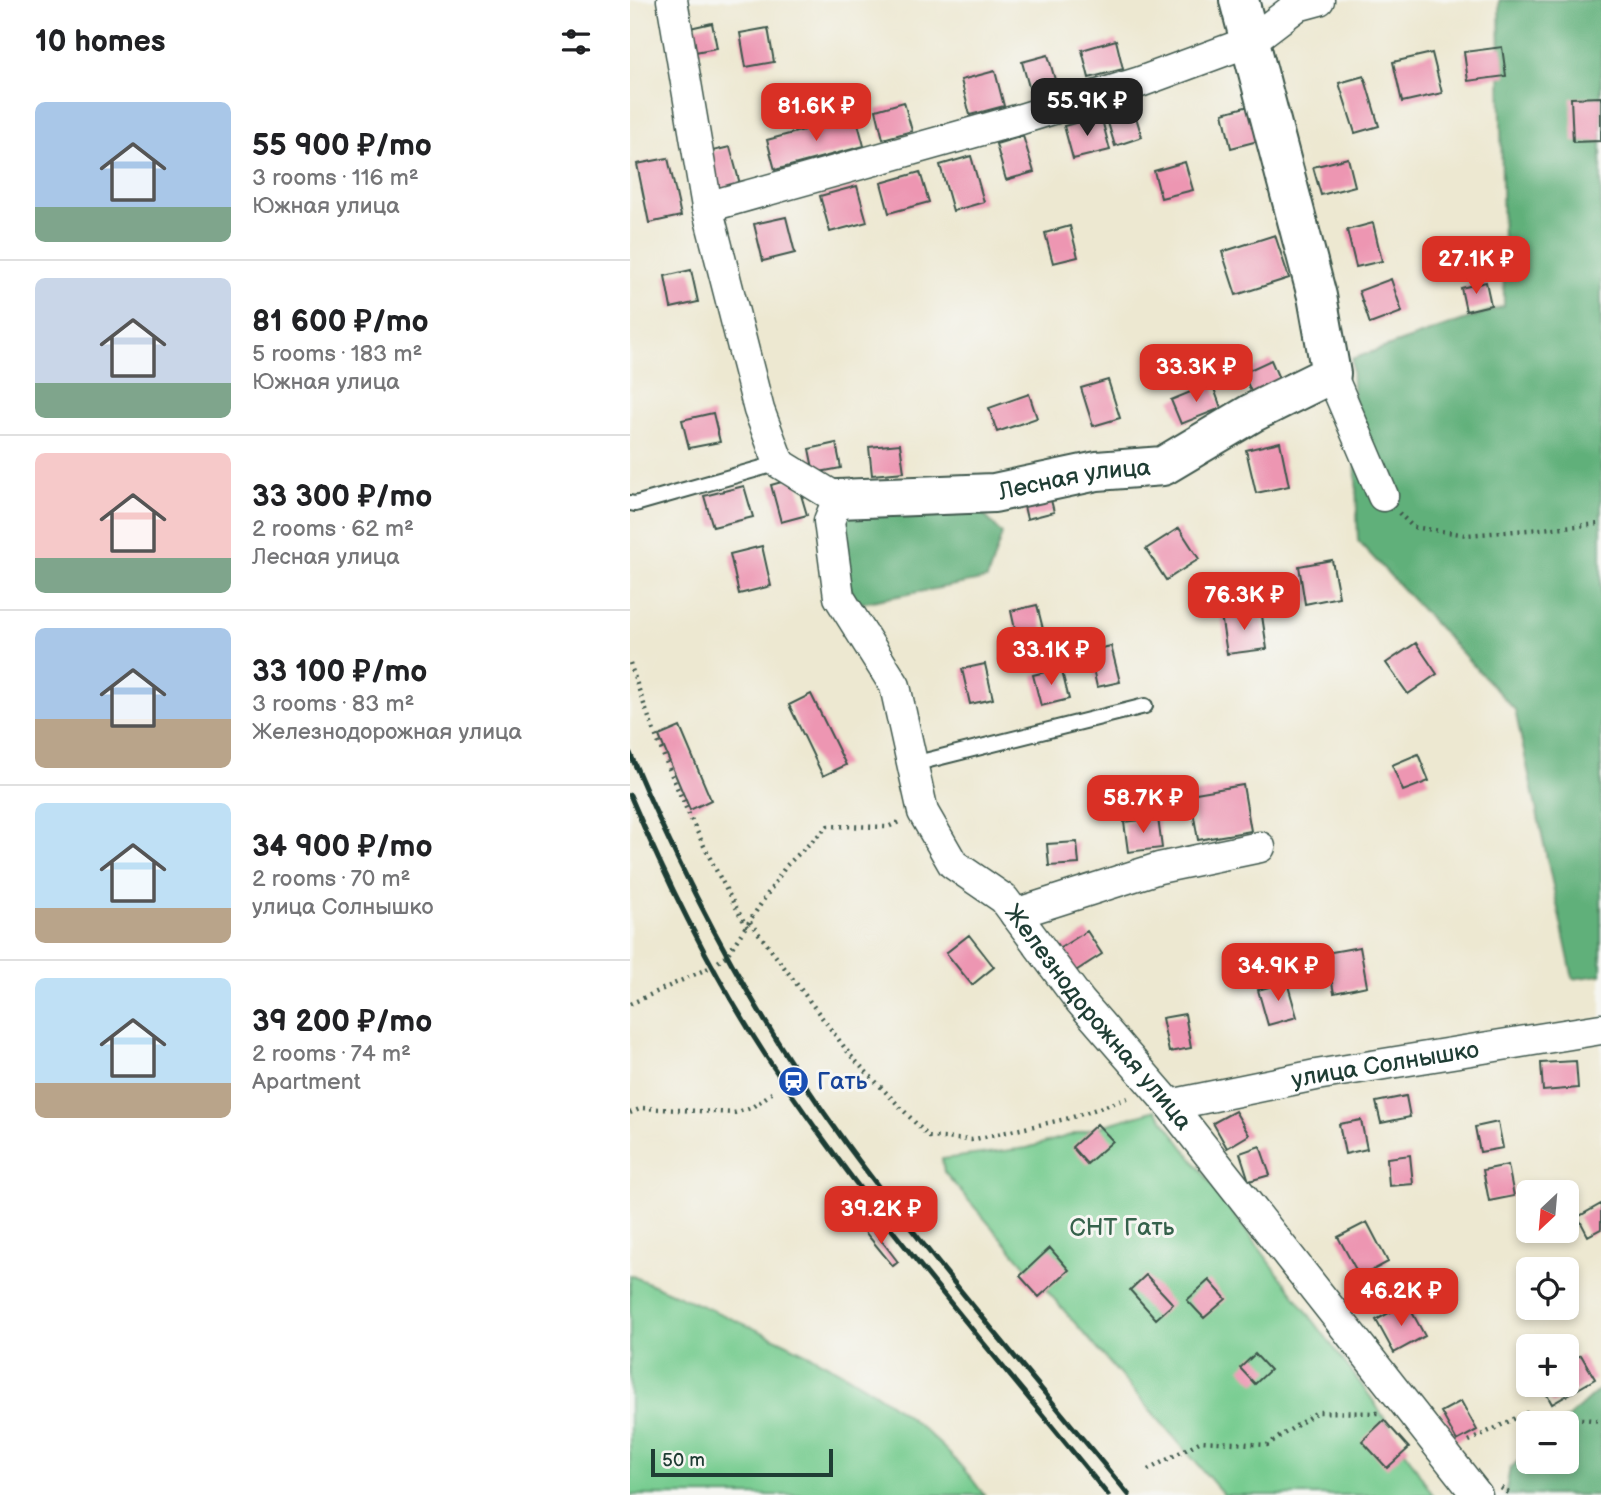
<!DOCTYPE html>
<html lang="en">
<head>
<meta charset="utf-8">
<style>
  :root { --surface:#fff; --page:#f6f6f6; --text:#202124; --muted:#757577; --line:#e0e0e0; --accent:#d93025 }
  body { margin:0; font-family:"Balsamiq Sans",sans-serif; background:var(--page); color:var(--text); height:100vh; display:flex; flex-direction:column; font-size:26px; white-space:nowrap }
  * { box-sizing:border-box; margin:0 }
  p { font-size:23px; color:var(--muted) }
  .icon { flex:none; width:38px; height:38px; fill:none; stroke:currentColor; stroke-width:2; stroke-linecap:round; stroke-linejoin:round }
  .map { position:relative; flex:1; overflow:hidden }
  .details { display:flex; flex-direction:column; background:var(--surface); width:630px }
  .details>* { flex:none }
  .needle { width:46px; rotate:206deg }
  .buttons { position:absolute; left:886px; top:1180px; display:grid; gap:14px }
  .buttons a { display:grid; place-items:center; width:63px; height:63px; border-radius:10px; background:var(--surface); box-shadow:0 4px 10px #0003; font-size:35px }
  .scale { position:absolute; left:21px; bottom:18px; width:182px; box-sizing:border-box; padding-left:7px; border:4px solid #1f3d34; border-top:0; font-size:19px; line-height:24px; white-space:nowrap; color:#1f3d34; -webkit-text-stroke:5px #f6f6f2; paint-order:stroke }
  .price { position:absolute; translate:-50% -60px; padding:0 16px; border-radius:14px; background:var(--accent); color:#fff; font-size:23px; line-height:46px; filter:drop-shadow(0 2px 4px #0008) }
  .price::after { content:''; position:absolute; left:50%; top:42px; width:21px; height:16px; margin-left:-10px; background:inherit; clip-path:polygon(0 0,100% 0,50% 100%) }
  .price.active { background:#222; color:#fff }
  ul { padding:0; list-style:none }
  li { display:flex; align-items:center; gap:21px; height:175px; padding:0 35px }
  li+li { border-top:2px solid var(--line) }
  li span { display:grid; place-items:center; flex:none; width:196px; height:140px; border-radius:10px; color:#555 }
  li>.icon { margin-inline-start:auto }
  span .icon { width:84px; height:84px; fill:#fffc; stroke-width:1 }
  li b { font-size:30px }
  h2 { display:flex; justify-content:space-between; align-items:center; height:84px; padding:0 35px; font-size:30px }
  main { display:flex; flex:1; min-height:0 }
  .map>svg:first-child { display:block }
</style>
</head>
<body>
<main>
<section class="details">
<h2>10 homes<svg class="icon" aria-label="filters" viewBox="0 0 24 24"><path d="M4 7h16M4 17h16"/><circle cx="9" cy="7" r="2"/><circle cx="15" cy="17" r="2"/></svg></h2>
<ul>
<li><span style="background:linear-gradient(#a9c7e8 75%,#7fa58c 0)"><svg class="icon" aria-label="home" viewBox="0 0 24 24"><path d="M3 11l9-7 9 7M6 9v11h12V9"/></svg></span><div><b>55 900 ₽/mo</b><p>3 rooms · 116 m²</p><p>Южная улица</p></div></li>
<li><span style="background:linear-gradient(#c9d6e8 75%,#7fa58c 0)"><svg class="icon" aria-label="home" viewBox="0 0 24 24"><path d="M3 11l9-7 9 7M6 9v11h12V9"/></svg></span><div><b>81 600 ₽/mo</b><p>5 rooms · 183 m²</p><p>Южная улица</p></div></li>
<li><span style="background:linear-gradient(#f6c9c9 75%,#7fa58c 0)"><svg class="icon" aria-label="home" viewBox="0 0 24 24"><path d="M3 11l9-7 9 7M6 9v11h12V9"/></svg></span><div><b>33 300 ₽/mo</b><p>2 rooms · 62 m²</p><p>Лесная улица</p></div></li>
<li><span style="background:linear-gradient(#a9c7e8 65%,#b9a48a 0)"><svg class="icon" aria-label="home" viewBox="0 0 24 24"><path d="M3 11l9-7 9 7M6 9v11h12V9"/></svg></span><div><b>33 100 ₽/mo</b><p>3 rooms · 83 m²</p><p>Железнодорожная улица</p></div></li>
<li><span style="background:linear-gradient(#bfe0f5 75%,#b9a48a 0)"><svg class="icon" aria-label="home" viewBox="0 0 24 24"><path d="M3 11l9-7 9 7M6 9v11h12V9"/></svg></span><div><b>34 900 ₽/mo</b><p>2 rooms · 70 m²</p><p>улица Солнышко</p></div></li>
<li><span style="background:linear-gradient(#bfe0f5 75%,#b9a48a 0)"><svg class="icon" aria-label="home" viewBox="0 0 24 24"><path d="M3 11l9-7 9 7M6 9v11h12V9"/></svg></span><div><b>39 200 ₽/mo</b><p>2 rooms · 74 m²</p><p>Apartment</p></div></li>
</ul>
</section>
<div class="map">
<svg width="971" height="1495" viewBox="0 0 971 1495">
  <rect width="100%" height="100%" fill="#f6f6f2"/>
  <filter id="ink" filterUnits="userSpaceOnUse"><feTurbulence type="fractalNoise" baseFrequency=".0143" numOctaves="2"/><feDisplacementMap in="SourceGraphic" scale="14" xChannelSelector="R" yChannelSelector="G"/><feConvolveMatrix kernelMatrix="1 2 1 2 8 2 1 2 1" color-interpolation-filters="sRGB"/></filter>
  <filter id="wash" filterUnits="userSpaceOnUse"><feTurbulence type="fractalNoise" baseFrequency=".00686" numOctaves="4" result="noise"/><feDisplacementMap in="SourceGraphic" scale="28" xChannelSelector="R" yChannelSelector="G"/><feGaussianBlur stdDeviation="1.57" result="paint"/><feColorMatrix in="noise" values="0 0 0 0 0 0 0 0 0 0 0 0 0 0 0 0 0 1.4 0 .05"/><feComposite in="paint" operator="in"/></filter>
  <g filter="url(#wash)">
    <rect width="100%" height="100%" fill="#ede8d1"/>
    <!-- green -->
    <path fill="#77cc90" stroke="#4b8462" stroke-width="2" d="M526,1110L742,1399L803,1495H594L314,1172L312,1159L397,1148Z
      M0,1275C125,1330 272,1379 354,1495H0Z"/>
    <!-- forest -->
    <path fill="#61b07a" stroke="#407657" stroke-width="2" d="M869,0H971V975L943,979L885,710L728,541L722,359L874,306Z
      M346,506L372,534L357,579L226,604L205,552L219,510Z
      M971,1388V1495H875L880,1468L898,1453V1461H936V1423H932Z"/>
    <g id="blocks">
      <!-- building -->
      <path fill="#ed96b2" d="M82,23L87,48L65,52L60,28Z
        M138,28L144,62L116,67L110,33Z
        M486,40L493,69L459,78L452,50Z
        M872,47L876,76L838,81L834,52Z
        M802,53L812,93L772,102L763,62Z
        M418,55L427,87L401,94L392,62Z
        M365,71L374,106L340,115L331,80Z
        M734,76L749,126L725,133L709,83Z
        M971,97V141L943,142L941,98Z
        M274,102L282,131L253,139L246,110Z
        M619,106L628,141L601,148L593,113Z
        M503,107L512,137L485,146L476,116Z
        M226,116L234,146L145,170L137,140Z
        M471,116L480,150L443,159L434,126Z
        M393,136L404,172L376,180L366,144Z
        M100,147L110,184L84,191L74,153Z
        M341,156L354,202L323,211L310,165Z
        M38,158L51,216L19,223L7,164Z
        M718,158L725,186L691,195L683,167Z
        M555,162L563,190L531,198L524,171Z
        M290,172L299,202L259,213L251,183Z
        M227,186L237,222L200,232L190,196Z
        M156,217L165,253L133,261L124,224Z
        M743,223L752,261L726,267L717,230Z
        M440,226L448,257L423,263L415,233Z
        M645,235L659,278L606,295L592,252Z
        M61,270L68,302L41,308L35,276Z
        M761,279L772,312L740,324L729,291Z
        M856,282L861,305L836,311L831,288Z
        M641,360L650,381L622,394L613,373Z
        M478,380L490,418L463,426L451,388Z
        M582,383L591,408L551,424L541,400Z
        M399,394L407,418L367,432L359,408Z
        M83,413L90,442L59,448L52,420Z
        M650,442L659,486L626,493L616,450Z
        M206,443L211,468L184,473L179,449Z
        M270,444L274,472L242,475L239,447Z
        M166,478L177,515L151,522L141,485Z
        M114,486L123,517L83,527L74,496Z
        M420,496L424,512L397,519L393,502Z
        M549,528L569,559L536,580L516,549Z
        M132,546L141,586L109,594L100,554Z
        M702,560L709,597L675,604L669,566Z
        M407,605L415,637L388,643L381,611Z
        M631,609L637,649L597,654L591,615Z
        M786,643L807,674L778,694L756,663Z
        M481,646L490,682L467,687L459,651Z
        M355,664L363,699L340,704L332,669Z
        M431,668L439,699L411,706L403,675Z
        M181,694L216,765L193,776L159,705Z
        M50,727L81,800L60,810L29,736Z
        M788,754L799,781L773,791L762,765Z
        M613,785L621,831L568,840L560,794Z
        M528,818L532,848L498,852L494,822Z
        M447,842L449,864L419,866L417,844Z
        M457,931L472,954L444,972L430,948Z
        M339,935L364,967L342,985L316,953Z
        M730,947L737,986L704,993L696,953Z
        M657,982L667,1017L638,1025L628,990Z
        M555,1014L561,1048L539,1052L532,1018Z
        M946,1061L948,1088L913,1091L911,1063Z
        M776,1096L780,1117L751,1123L746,1102Z
        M605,1111L619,1135L597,1148L583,1123Z
        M731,1120L737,1149L715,1154L709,1124Z
        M868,1122L873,1148L850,1152L845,1127Z
        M467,1124L483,1141L457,1164L442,1147Z
        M630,1146L640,1175L619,1181L610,1153Z
        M780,1155L783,1184L759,1186L757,1158Z
        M878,1165L884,1196L859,1201L853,1170Z
        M971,1204V1229L958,1236L948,1217Z
        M737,1222L758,1262L730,1277L708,1237Z
        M241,1227L268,1262L263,1266L235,1232Z
        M420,1248L439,1270L409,1297L390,1276Z
        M516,1275L543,1304L526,1319L500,1290Z
        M579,1280L596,1299L574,1318L557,1300Z
        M777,1303L795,1336L764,1353L746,1320Z
        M625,1354L640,1370L625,1384L610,1368Z
        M951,1355L965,1379L922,1404L911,1384H936V1363Z
        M831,1401L847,1430L827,1441L811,1412Z
        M754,1420L779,1448L757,1468L732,1441Z"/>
    </g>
  </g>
  <g filter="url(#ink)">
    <use href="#blocks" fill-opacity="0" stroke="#3e574c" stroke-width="2"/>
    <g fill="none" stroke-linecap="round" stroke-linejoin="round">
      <defs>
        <path id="lane" d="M0,503L5,504L149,463
          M283,764L515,706"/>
        <g id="street">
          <path id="s1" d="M42,0L77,207L129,410L149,463L208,499L199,521L209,597L265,686L293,812L323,864L374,899L450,1001L540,1105L847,1495"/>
          <path d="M77,207L391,119L510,82L621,41L667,6L689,0"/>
          <path d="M701,374L753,496"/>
          <path d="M385,914L529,868L630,847"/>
          <path id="s2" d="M540,1105L686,1075L971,1029"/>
        </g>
        <g id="secondary">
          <path id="s3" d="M208,499L364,493L467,471L533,466L622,413L701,374L687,296L609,0"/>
        </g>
      </defs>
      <!-- lane casing -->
      <use href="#lane" stroke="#3e574c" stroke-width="18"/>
      <!-- street casing -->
      <use href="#street" stroke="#3e574c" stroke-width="33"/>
      <!-- secondary casing -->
      <use href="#secondary" stroke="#3e574c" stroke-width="42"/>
      <!-- path -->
      <path stroke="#3e574c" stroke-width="4.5" stroke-dasharray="2 5" stroke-linecap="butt" d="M769,513L783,527L837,535L971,524
        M0,663C30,756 69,843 117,927
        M120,922L221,1056L299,1137L341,1140L440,1118L499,1098
        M0,1004L83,966L97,955L156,866L198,826L258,827L271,821
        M0,1113L12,1108L104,1113L121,1108L146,1090
        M839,1441L896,1413L971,1421
        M518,1470L571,1441L637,1445L687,1412L748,1413
        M871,1488L882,1495"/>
      <!-- lane -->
      <use href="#lane" stroke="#fff" stroke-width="14"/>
      <!-- street -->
      <use href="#street" stroke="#fff" stroke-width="30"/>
      <!-- secondary -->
      <use href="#secondary" stroke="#fff" stroke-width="38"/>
      <!-- rail -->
      <path stroke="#1f3d34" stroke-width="5" d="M0,753C58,891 129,1024 217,1145C306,1265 404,1379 499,1495
        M0,795C38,884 81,972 134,1053C236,1209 361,1350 478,1495"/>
    </g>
  </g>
  <!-- icons -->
  <defs>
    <symbol id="station-disc" viewBox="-11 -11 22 22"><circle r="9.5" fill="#1a4fb4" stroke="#f6f6f2"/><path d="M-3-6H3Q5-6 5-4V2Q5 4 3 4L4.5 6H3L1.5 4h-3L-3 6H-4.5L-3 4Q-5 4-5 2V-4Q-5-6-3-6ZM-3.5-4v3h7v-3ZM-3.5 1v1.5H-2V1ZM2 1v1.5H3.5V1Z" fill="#fff"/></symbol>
  </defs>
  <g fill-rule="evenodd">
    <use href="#station-disc" x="146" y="1064" width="35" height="35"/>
  </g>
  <g text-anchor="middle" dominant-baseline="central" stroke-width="6" stroke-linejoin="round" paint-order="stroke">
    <!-- street labels -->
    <g font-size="24" fill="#1f3d34" stroke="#f6f6f2">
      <text stroke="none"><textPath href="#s3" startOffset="238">Лесная улица</textPath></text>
      <text stroke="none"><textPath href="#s1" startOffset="1153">Железнодорожная улица</textPath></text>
      <text stroke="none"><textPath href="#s2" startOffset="219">улица Солнышко</textPath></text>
    </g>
    <!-- transit labels -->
    <g font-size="24" fill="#164399" stroke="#f6f6f2" text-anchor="start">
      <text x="187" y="1081">Гать</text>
    </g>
    <!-- park labels -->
    <g font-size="24" fill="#35614b" stroke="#f6f6f2">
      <text x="492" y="1227">СНТ Гать</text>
    </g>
  </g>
</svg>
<div class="buttons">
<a><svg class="needle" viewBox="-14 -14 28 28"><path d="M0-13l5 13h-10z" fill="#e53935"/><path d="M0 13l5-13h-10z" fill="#757577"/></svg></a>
<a><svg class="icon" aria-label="locate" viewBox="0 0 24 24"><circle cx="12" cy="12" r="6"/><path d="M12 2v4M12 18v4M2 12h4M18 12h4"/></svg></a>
<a>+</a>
<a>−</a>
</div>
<div class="scale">50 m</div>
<b class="price active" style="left:457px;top:138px">55.9K ₽</b>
<b class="price" style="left:186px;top:143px">81.6K ₽</b>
<b class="price" style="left:846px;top:296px">27.1K ₽</b>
<b class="price" style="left:566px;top:404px">33.3K ₽</b>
<b class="price" style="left:614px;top:632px">76.3K ₽</b>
<b class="price" style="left:421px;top:687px">33.1K ₽</b>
<b class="price" style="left:513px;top:835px">58.7K ₽</b>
<b class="price" style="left:648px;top:1003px">34.9K ₽</b>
<b class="price" style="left:251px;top:1246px">39.2K ₽</b>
<b class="price" style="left:771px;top:1328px">46.2K ₽</b>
</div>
</main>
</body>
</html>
